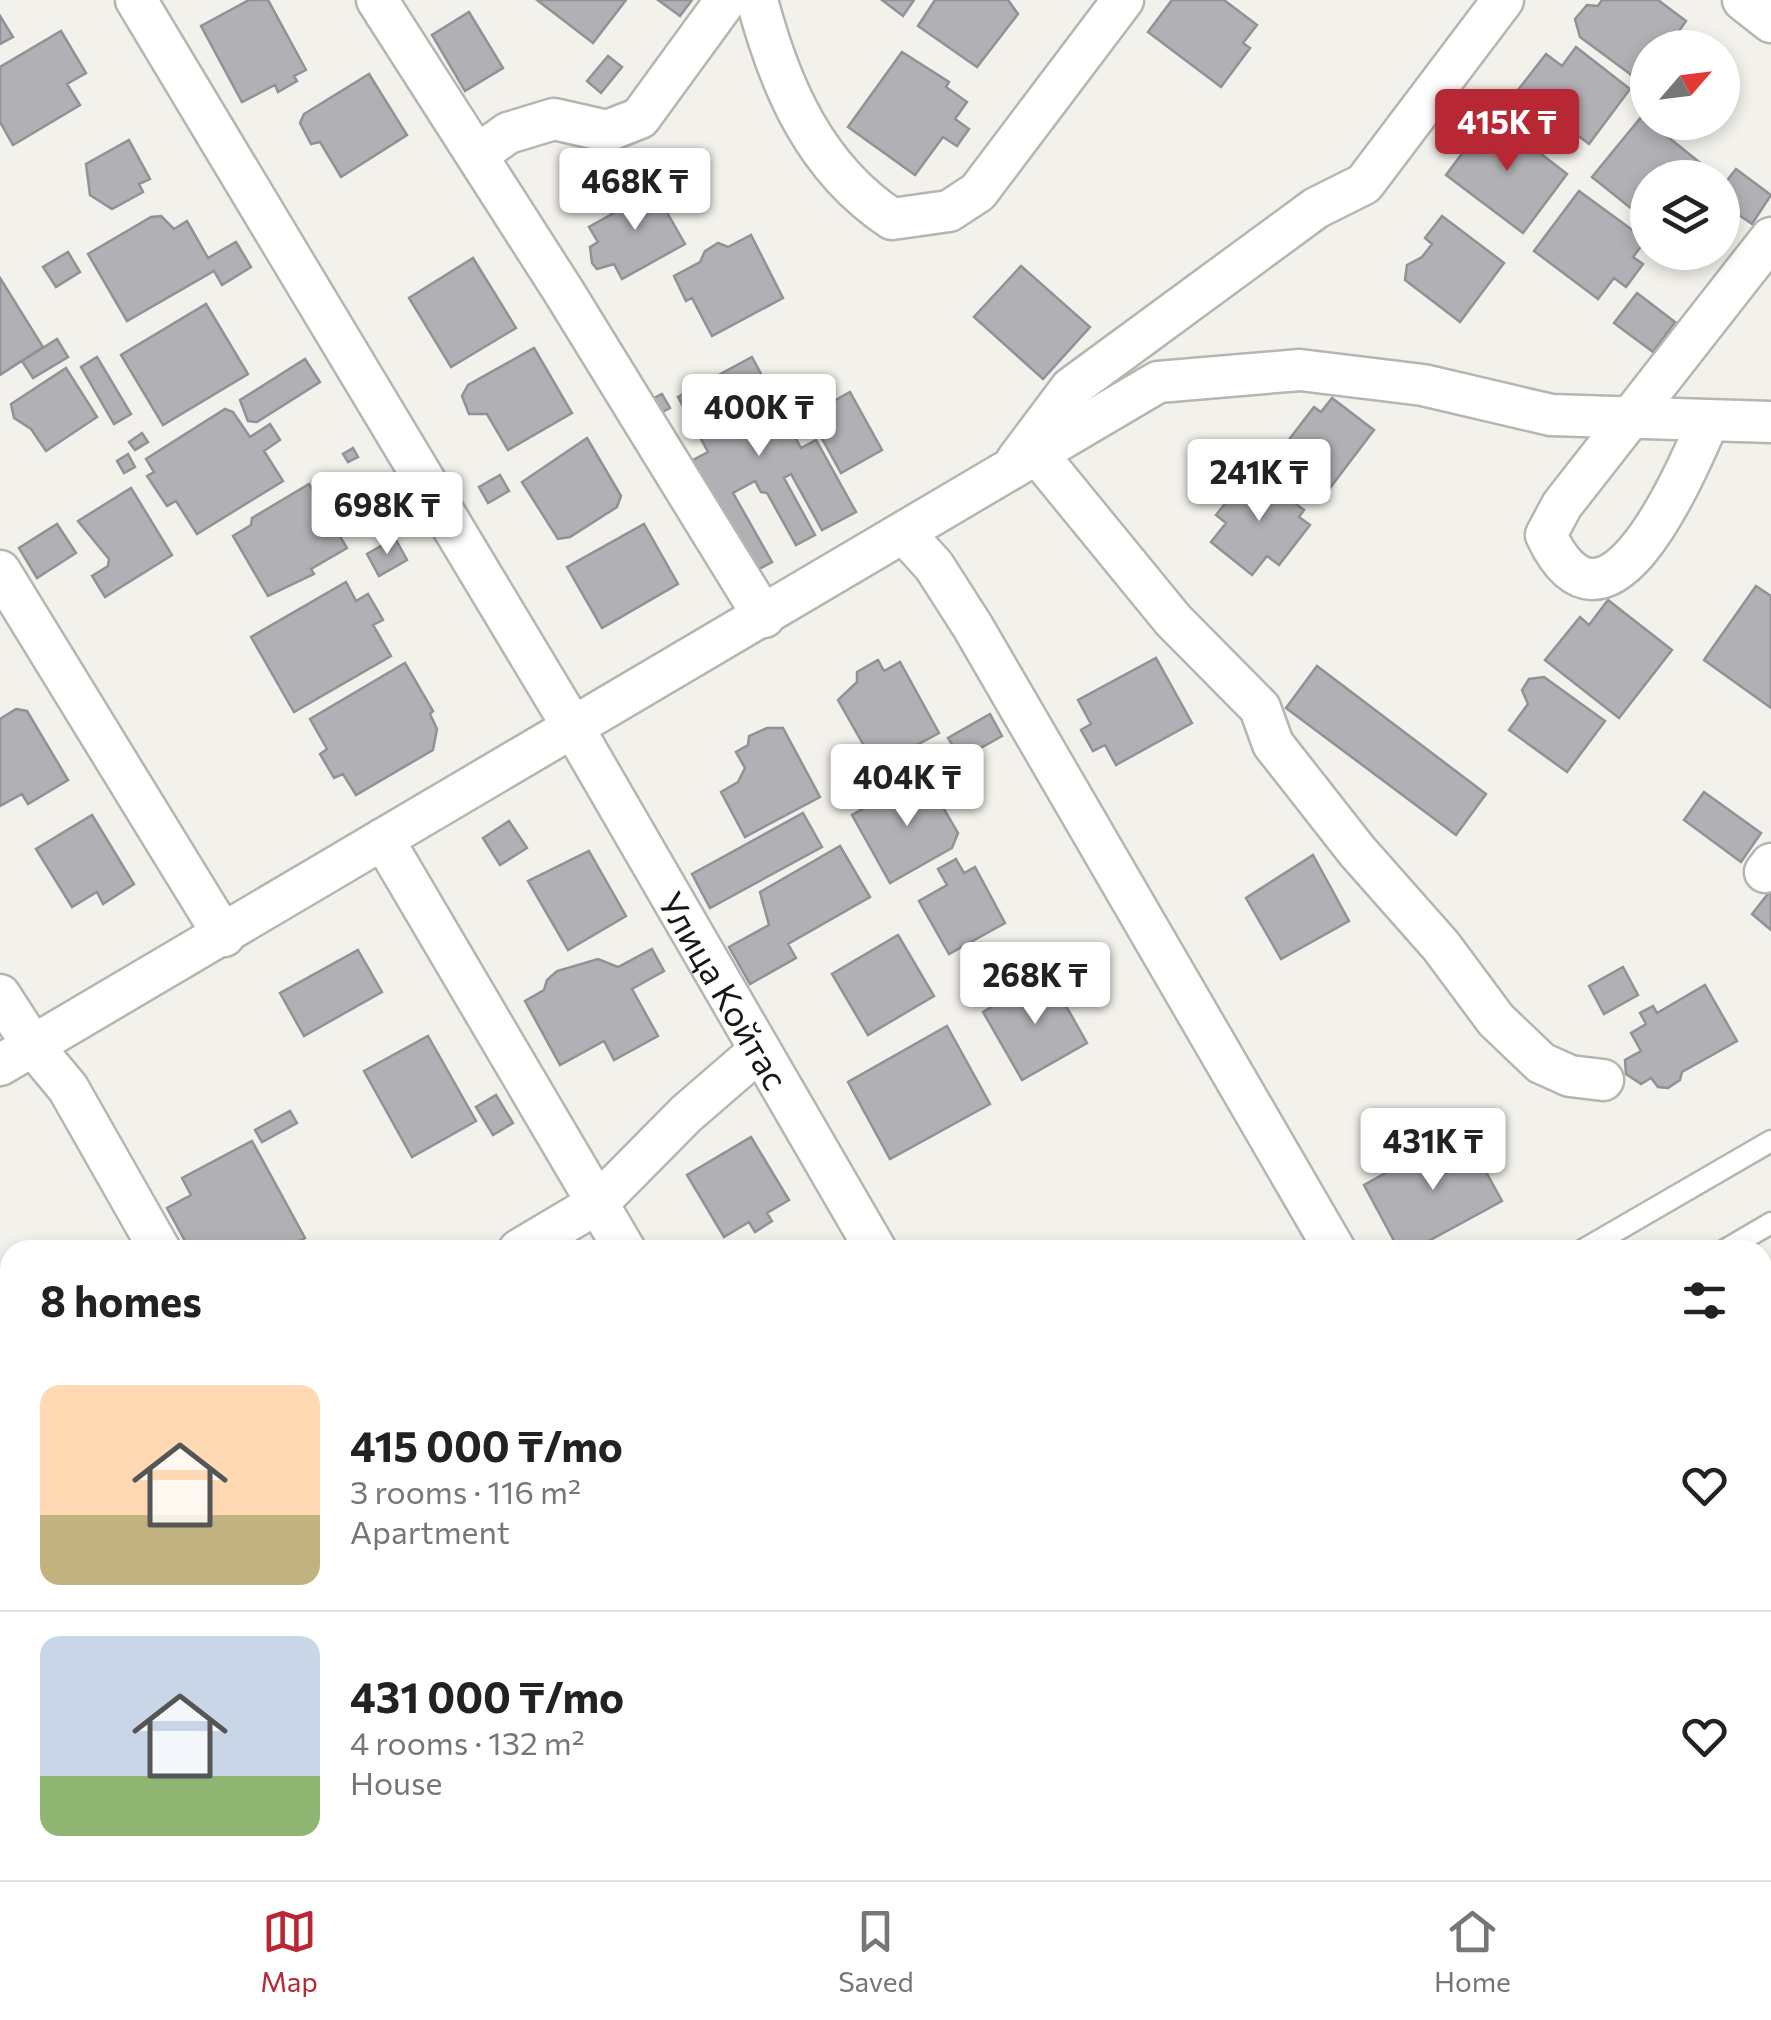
<!DOCTYPE html>
<html lang="en">
<head>
<meta charset="utf-8">
<style>
  :root { --surface:#fff; --page:#f2f2f2; --text:#222; --muted:#767676; --line:#e0e0e0; --accent:#b82734 }
  body { margin:0; font-family:Commissioner,sans-serif; background:var(--page); color:var(--text); height:100vh; display:flex; flex-direction:column; font-size:38px; white-space:nowrap }
  * { box-sizing:border-box; margin:0 }
  p { font-size:32px; color:var(--muted) }
  .icon { flex:none; width:55px; height:55px; fill:none; stroke:currentColor; stroke-width:2; stroke-linecap:round; stroke-linejoin:round }
  .map { position:relative; flex:1; overflow:hidden }
  .sheet { position:absolute; left:0px; top:1240px; width:1772px; height:640px; display:flex; flex-direction:column; background:var(--surface); border-radius:30px 30px 0 0; box-shadow:0 5px 15px #0003 }
  .sheet>* { flex:none }
  .needle { width:65px; rotate:62deg }
  .fabs { position:absolute; left:1630px; top:30px; display:grid; gap:20px }
  .fabs a { display:grid; place-items:center; width:110px; height:110px; border-radius:50%; background:var(--surface); box-shadow:0 5px 15px #0003; font-size:50px }
  .price { position:absolute; translate:-50% -85px; padding:0 22px; border-radius:10px; background:#fff; color:#222; font-size:32px; line-height:65px; filter:drop-shadow(0 2px 5px #0008) }
  .price::after { content:''; position:absolute; left:50%; top:60px; width:30px; height:22px; margin-left:-15px; background:inherit; clip-path:polygon(0 0,100% 0,50% 100%) }
  .price.current { background:var(--accent); color:#fff }
  ul { padding:0; list-style:none }
  li { display:flex; align-items:center; gap:30px; height:250px; padding:0 40px }
  li+li { border-top:2px solid var(--line) }
  li span { display:grid; place-items:center; flex:none; width:280px; height:200px; border-radius:20px; color:#555 }
  li>.icon { margin-inline-start:auto }
  span .icon { width:120px; height:120px; fill:#fffc; stroke-width:1 }
  li b { font-size:42px }
  h2 { display:flex; justify-content:space-between; align-items:center; height:120px; padding:0 40px; font-size:42px }
  .tab-bar { display:flex; justify-content:space-around; align-items:center; height:140px; border-top:2px solid var(--line); background:var(--surface); font-size:28px; color:var(--muted) }
  .tab-bar a { display:grid; justify-items:center; gap:5px }
  .tab-bar .current { color:var(--accent) }
  .map>svg:first-child { display:block }
</style>
</head>
<body>
<div class="map">
<svg width="1771" height="1880" viewBox="0 0 1771 1880">
  <rect width="100%" height="100%" fill="#f3f1eb"/>
  <!-- building -->
  <path fill="#b0b0b5" stroke="#919196" stroke-width="2.5" d="M249,0H268L306,70L294,76L297,81L278,92L275,85L242,102L201,26Z
    M537,0H626L593,43Z
    M658,0H692L680,16Z
    M882,0H914L903,16Z
    M935,0H1008L1018,14L977,67L918,26Z
    M1172,0H1224L1257,25L1243,43L1250,48L1221,87L1148,32Z
    M1602,0H1658L1686,21L1667,48H1648V74L1641,82L1580,37L1575,19L1587,5L1598,6Z
    M469,12L503,68L465,91L432,35Z
    M0,16L13,37L0,44Z
    M61,31L86,73L67,84L80,105L13,145L0,122V67Z
    M1576,47L1630,89L1589,144L1518,90L1546,54L1562,66Z
    M902,52L949,82L946,87L967,102L955,119L969,129L957,146L943,137L915,175L848,127Z
    M608,56L622,67L601,93L587,81Z
    M369,74L407,135L341,177L320,142L311,144L300,123L304,114Z
    M1491,115L1567,174L1523,233L1446,175Z
    M1642,116L1704,166L1694,178H1648V222L1592,177Z
    M129,140L150,179L139,184L143,192L112,209L90,195L86,164Z
    M1736,169L1771,195L1752,224L1722,203V187Z
    M648,179L685,244L622,279L614,264L597,269L592,263L590,247L598,242L589,227L626,206L620,195Z
    M1579,191L1646,240L1633,257L1643,264L1626,287L1614,278L1598,299L1534,251Z
    M161,216L174,229L187,221L208,258L236,242L251,267L222,285L214,271L127,321L88,254L151,217Z
    M1442,216L1504,263L1460,322L1405,280L1407,265L1422,257L1432,244L1425,238Z
    M751,235L783,298L712,336L692,298L686,301L674,276L700,262L705,251L718,243L728,247Z
    M68,252L80,272L56,287L43,267Z
    M473,258L516,328L451,367L409,298Z
    M1021,266L1090,327L1043,379L974,317Z
    M0,278L43,347L0,375Z
    M1637,293L1675,322L1653,352L1614,323Z
    M206,304L248,374L163,425L121,355Z
    M57,339L68,357L33,378L22,361Z
    M534,348L572,413L508,450L487,414H469L462,396L468,385Z
    M97,357L131,414L114,424L81,367Z
    M752,357L801,448L816,440L856,512L822,530L791,474L784,478L815,535L796,545L767,493L761,492L755,481L733,493L772,562L752,573L691,461L708,452L678,397Z
    M305,359L320,382L257,422L248,421L240,400Z
    M66,368L97,417L46,451L31,429L14,418L11,404Z
    M850,392L882,450L841,473L809,415Z
    M662,394L670,408L658,414L650,400Z
    M1332,398L1374,430L1330,488L1281,450L1314,407L1321,412Z
    M225,409L233,412L250,437L270,424L280,440L264,451L283,481L197,534L176,501L167,506L147,476L154,472L146,459Z
    M142,433L148,442L135,450L129,442Z
    M587,438L621,496L617,507L570,537L558,539L522,482Z
    M353,448L358,457L348,462L343,454Z
    M128,454L135,467L124,473L117,461Z
    M1252,470L1304,510L1299,517L1310,525L1279,565L1267,556L1252,575L1211,542L1226,523L1216,515Z
    M500,475L509,491L488,503L479,487Z
    M309,484L347,548L311,569L314,574L268,596L233,536L251,525L252,518Z
    M131,488L172,555L105,597L92,576L108,566L109,559L78,521Z
    M57,524L76,553L37,578L19,548Z
    M644,524L678,584L602,628L567,567Z
    M395,538L407,560L379,576L367,554Z
    M346,582L356,601L368,594L383,620L373,625L391,656L294,712L251,637Z
    M1756,586L1771,596V708L1704,660Z
    M1608,600L1672,650L1619,718L1545,660L1580,617L1589,625Z
    M1156,658L1192,723L1116,765L1105,745L1093,751L1081,730L1091,724L1078,700Z
    M878,660L884,671L900,662L939,733L876,767L838,700L857,682V672Z
    M405,663L433,711L430,714L437,729L433,750L356,795L343,774L334,778L320,754L327,749L310,719Z
    M1317,666L1486,794L1456,835L1286,708Z
    M1544,677L1605,721L1567,772L1509,730L1528,704L1522,690L1529,679Z
    M16,709L27,711L68,780L28,804L22,794L0,806V719Z
    M990,714L1002,736L961,759L948,738Z
    M767,728H783L820,797L745,837L721,792L738,782L745,768L736,752L748,745L749,736Z
    M915,779L927,780L958,833L952,848L890,883L852,815Z
    M1704,792L1761,833L1741,862L1684,820Z
    M803,813L822,847L710,908L692,874Z
    M92,815L134,884L103,904L97,892L72,907L36,849Z
    M509,821L527,848L500,865L483,838Z
    M840,846L870,897L788,944L796,958L750,984L729,947L769,925L760,892Z
    M589,851L626,916L568,950L528,881Z
    M1313,855L1349,921L1281,959L1246,898Z
    M956,859L964,873L975,867L1005,923L949,954L919,901L947,885L938,869Z
    M1771,890V930L1752,914Z
    M898,935L934,996L868,1035L832,974Z
    M652,949L664,971L632,989L658,1036L614,1060L604,1041L560,1065L525,1001L544,990L547,980L557,971L598,959L618,967Z
    M358,950L382,992L304,1036L280,993Z
    M1623,967L1638,995L1604,1014L1589,986Z
    M1048,974L1087,1043L1022,1080L983,1012Z
    M1705,985L1737,1041L1682,1072L1680,1080L1668,1088L1658,1087L1651,1078L1641,1084L1626,1074L1625,1060L1641,1051L1631,1033L1646,1024L1640,1013L1653,1006L1657,1013Z
    M947,1026L990,1104L890,1159L848,1082Z
    M428,1036L476,1121L412,1157L364,1071Z
    M496,1095L513,1123L493,1135L476,1107Z
    M290,1111L297,1123L262,1142L255,1130Z
    M1463,1130L1502,1201L1412,1250H1399L1364,1185Z
    M751,1137L789,1200L767,1213L772,1221L755,1232L749,1222L724,1237L687,1175Z
    M252,1141L305,1238L282,1250H190L167,1208L191,1195L182,1178Z
    M1771,1270V1427L1762,1419V1275Z
    M10,1426V1505L0,1510V1431Z
    M10,1564V1684L0,1689V1633L5,1631L0,1622V1601L4,1599L0,1570Z
    M1771,1729V1765L1767,1767L1762,1733Z
    M1763,1857L1771,1880H1736L1733,1873L1738,1870H1762Z
    M127,1870H188L170,1880H109Z
    M196,1870H254L260,1880H177Z
    M436,1870H490L496,1880H428L438,1874Z
    M754,1870H780L786,1880H738Z
    M918,1870L924,1880H823L818,1871Z
    M1048,1870L1058,1880H1030Z
    M1082,1870H1182L1187,1880H1087Z
    M1347,1870H1426L1408,1880H1353Z"/>
  <g fill="none" stroke-linecap="round" stroke-linejoin="round">
    <defs>
      <path id="service" d="M1583,1250L1771,1141
        M1725,1250L1771,1223
        M1762,1581L1771,1596"/>
      <g id="minor">
        <path id="s1" d="M136,0L574,729L876,1250"/>
        <path d="M377,0L564,292L764,617"/>
        <path d="M757,0C780,87 815,168 892,219L949,211L978,192L1123,0"/>
        <path d="M1743,0L1771,22"/>
        <path d="M477,155L508,133L554,119L607,131L640,118L726,0"/>
        <path d="M1708,422C1684,476 1606,663 1546,535L1562,505L1771,238"/>
        <path d="M1038,455L1173,620L1260,708L1273,744L1357,851L1441,946L1496,1020L1541,1063L1570,1076L1603,1080"/>
        <path d="M1017,460L1071,388L1316,208L1364,184L1503,0"/>
        <path d="M905,534L934,566L973,627L1335,1250"/>
        <path d="M0,571L224,936"/>
        <path d="M383,839L625,1250"/>
        <path d="M1765,872L1771,864"/>
        <path d="M0,995L33,1046L68,1088L160,1250"/>
        <path d="M0,1065L1158,382L1300,370L1423,385L1551,415L1771,422"/>
        <path d="M519,1250L598,1203L686,1114L760,1050"/>
        <path d="M0,1746L10,1764"/>
        <path d="M69,1870L74,1880"/>
        <path d="M529,1870L535,1880"/>
        <path d="M1240,1870L1244,1880"/>
        <path d="M1549,1870L1560,1880"/>
        <path d="M644,1880L661,1870"/>
      </g>
    </defs>
    <!-- service casing -->
    <use href="#service" stroke="#b6b5af" stroke-width="25"/>
    <!-- minor casing -->
    <use href="#minor" stroke="#b6b5af" stroke-width="45"/>
    <!-- service -->
    <use href="#service" stroke="#fff" stroke-width="20"/>
    <!-- minor -->
    <use href="#minor" stroke="#fff" stroke-width="40"/>
  </g>
  <g text-anchor="middle" dominant-baseline="central" stroke-width="8" stroke-linejoin="round" paint-order="stroke">
    <!-- street labels -->
    <g font-size="35" fill="#181715" stroke="#fffefc">
      <text stroke="none"><textPath href="#s1" startOffset="1152">Улица Койтас</textPath></text>
    </g>
  </g>
</svg>
<div class="fabs">
<a><svg class="needle" viewBox="-14 -14 28 28"><path d="M0-13l5 13h-10z" fill="#e53935"/><path d="M0 13l5-13h-10z" fill="#767676"/></svg></a>
<a><svg class="icon" aria-label="layers" viewBox="0 0 24 24"><path d="M12 4l9 5-9 5-9-5zM3 14l9 5 9-5"/></svg></a>
</div>
<b class="price current" style="left:1507px;top:174px">415K ₸</b>
<b class="price" style="left:635px;top:233px">468K ₸</b>
<b class="price" style="left:759px;top:459px">400K ₸</b>
<b class="price" style="left:1259px;top:524px">241K ₸</b>
<b class="price" style="left:387px;top:557px">698K ₸</b>
<b class="price" style="left:907px;top:829px">404K ₸</b>
<b class="price" style="left:1035px;top:1027px">268K ₸</b>
<b class="price" style="left:1433px;top:1193px">431K ₸</b>
<section class="sheet">
<h2>8 homes<svg class="icon" aria-label="filters" viewBox="0 0 24 24"><path d="M4 7h16M4 17h16"/><circle cx="9" cy="7" r="2"/><circle cx="15" cy="17" r="2"/></svg></h2>
<ul>
<li><span style="background:linear-gradient(#ffd9b3 65%,#c2b280 0)"><svg class="icon" aria-label="home" viewBox="0 0 24 24"><path d="M3 11l9-7 9 7M6 9v11h12V9"/></svg></span><div><b>415 000 ₸/mo</b><p>3 rooms · 116 m²</p><p>Apartment</p></div><svg class="icon" aria-label="heart" viewBox="0 0 24 24"><path d="M12 20l-8-8c-3-5 5-10 8-4 3-6 11-1 8 4z"/></svg></li>
<li><span style="background:linear-gradient(#c9d6e8 70%,#8fb573 0)"><svg class="icon" aria-label="home" viewBox="0 0 24 24"><path d="M3 11l9-7 9 7M6 9v11h12V9"/></svg></span><div><b>431 000 ₸/mo</b><p>4 rooms · 132 m²</p><p>House</p></div><svg class="icon" aria-label="heart" viewBox="0 0 24 24"><path d="M12 20l-8-8c-3-5 5-10 8-4 3-6 11-1 8 4z"/></svg></li>
</ul>
</section>
</div>
<nav class="tab-bar">
<a class="current"><svg class="icon" aria-label="map" viewBox="0 0 24 24"><path d="M3 6l6-2 6 2 6-2v14l-6 2-6-2-6 2zM9 4v14M15 6v14"/></svg>Map</a>
<a><svg class="icon" aria-label="saved" viewBox="0 0 24 24"><path d="M7 4h10v16l-5-4-5 4z"/></svg>Saved</a>
<a><svg class="icon" aria-label="home" viewBox="0 0 24 24"><path d="M3 11l9-7 9 7M6 9v11h12V9"/></svg>Home</a>
</nav>
</body>
</html>
